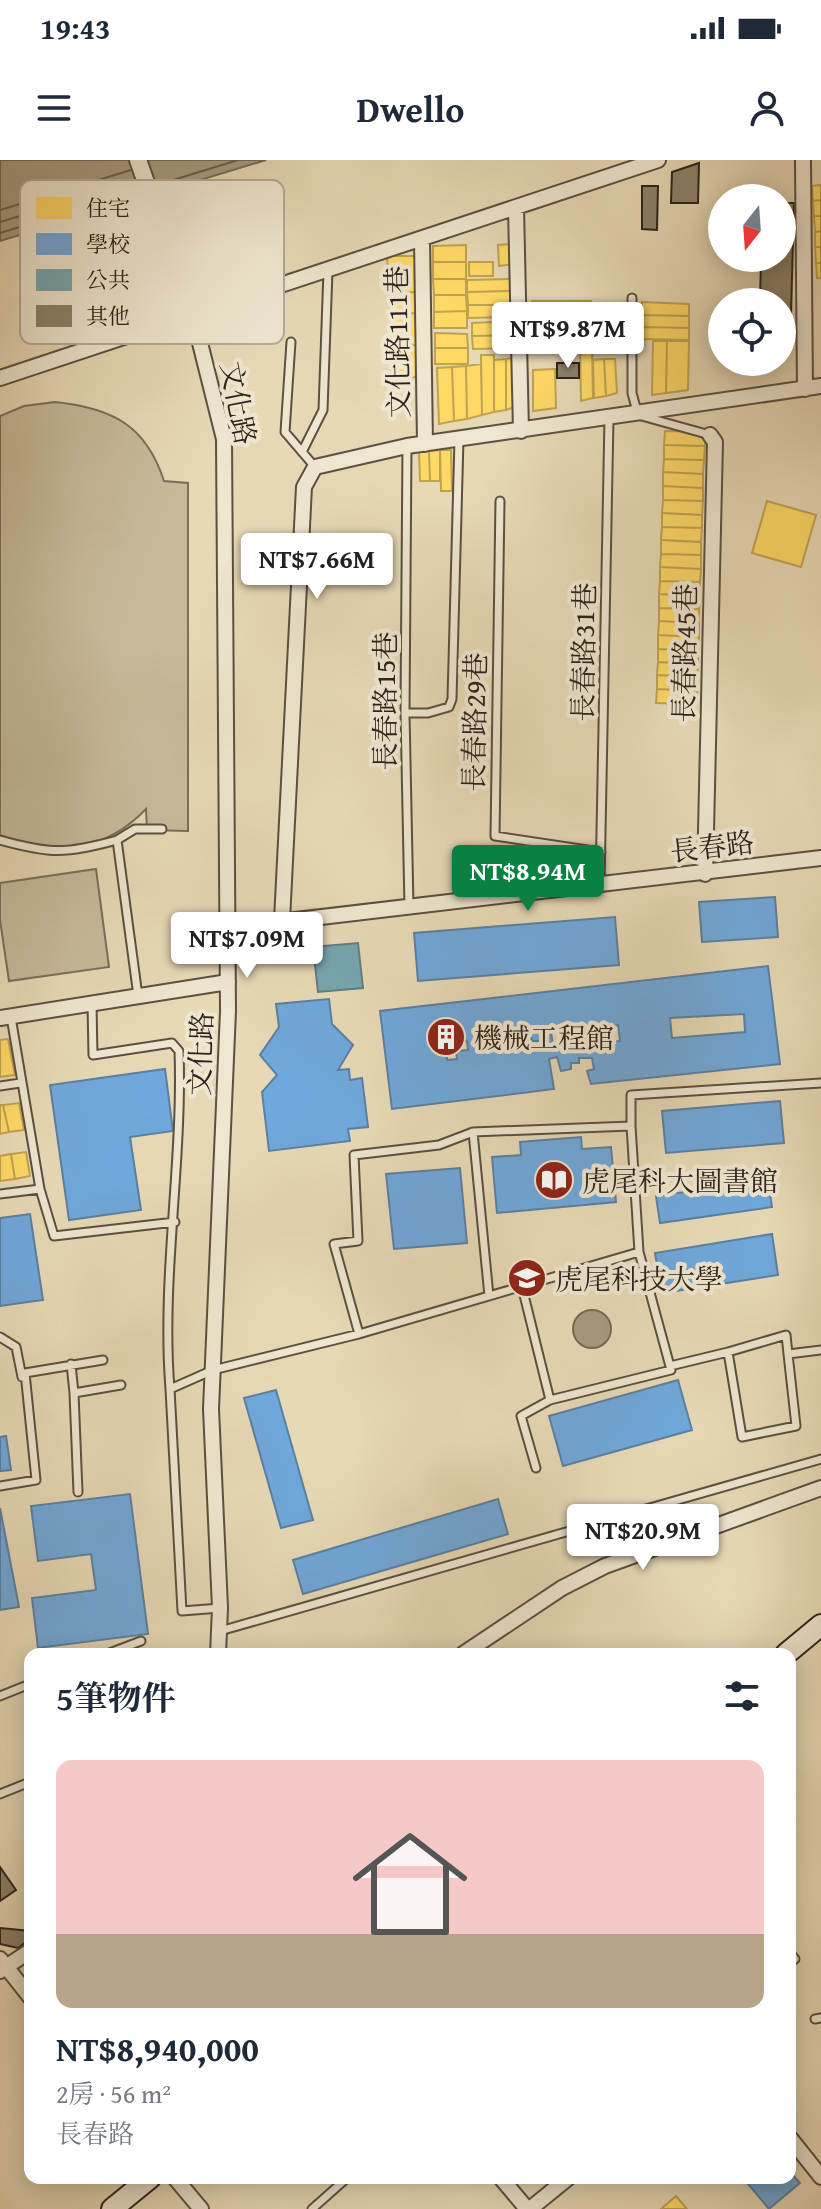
<!DOCTYPE html>
<html lang="zh-TW">
<head>
<meta charset="utf-8">
<style>
  :root { --surface:#fff; --page:#f6f6f7; --text:#1f2937; --muted:#747a83; --accent:#0b8043 }
  body { margin:0; font-family:"Gentium Book Plus","Noto Serif TC",serif; background:var(--page); color:var(--text); height:100vh; display:flex; flex-direction:column; font-size:30px; white-space:nowrap }
  * { box-sizing:border-box; margin:0 }
  p { font-size:26px; color:var(--muted) }
  .icon { flex:none; width:44px; height:44px; fill:none; stroke:currentColor; stroke-width:2; stroke-linecap:round; stroke-linejoin:round }
  .map { position:relative; flex:1; overflow:hidden }
  .details { position:absolute; left:24px; top:1488px; width:772px; height:536px; display:flex; flex-direction:column; background:var(--surface); border-radius:16px; box-shadow:0 4px 20px #0003 }
  .details>* { flex:none }
  .needle { width:52px; rotate:197deg }
  .fabs { position:absolute; left:708px; top:24px; display:grid; gap:16px }
  .fabs a { display:grid; place-items:center; width:88px; height:88px; border-radius:50%; background:var(--surface); box-shadow:0 4px 20px #0003; font-size:40px }
  .price { position:absolute; translate:-50% -68px; padding:0 18px; border-radius:8px; background:#fff; color:#222; font-size:26px; line-height:52px; filter:drop-shadow(0 2px 4px #0008) }
  .price::after { content:''; position:absolute; left:50%; top:48px; width:24px; height:18px; margin-left:-12px; background:inherit; clip-path:polygon(0 0,100% 0,50% 100%) }
  .price.active { background:var(--accent); color:#fff }
  ul { padding:0; list-style:none }
  li { display:grid; align-content:center; gap:16px; height:424px; padding:0 32px }
  li span { display:grid; place-items:center; height:248px; border-radius:16px; color:#555 }
  li>.icon { margin-inline-start:auto }
  span .icon { width:144px; height:144px; fill:#fffc; stroke-width:1 }
  li b { font-size:34px }
  h2 { display:flex; justify-content:space-between; align-items:center; height:96px; padding:0 32px; font-size:34px }
  .status { display:flex; justify-content:space-between; align-items:center; height:56px; padding:0 40px; background:var(--surface); direction:ltr }
  .status svg { height:22px; fill:currentColor }
  header { display:flex; justify-content:space-between; align-items:center; height:104px; padding:0 32px; background:var(--surface); font-size:36px; font-weight:700 }
  .map>svg:first-child { display:block }
</style>
</head>
<body>
<div class="status"><b>19:43</b><svg viewBox="0 0 49 12"><path d="M0 12V9h3v3zM5 12V6h3v6zM10 12V3h3v9zM15 12V0h3v12zM26 1h20v11H26zM47 4h2v5h-2z"/></svg></div>
<header><svg class="icon" aria-label="menu" viewBox="0 0 24 24"><path d="M4 6h16M4 12h16M4 18h16"/></svg>Dwello<svg class="icon" aria-label="person" viewBox="0 0 24 24"><circle cx="12" cy="8" r="4"/><path d="M4 21q1-7 8-7t8 7"/></svg></header>
<div class="map">
<svg width="821" height="2049" viewBox="0 0 821 2049">
  <rect width="100%" height="100%" fill="#e7d9b6"/>
  <filter id="stains"><feTurbulence type="fractalNoise" baseFrequency=".0025" numOctaves="4"/><feColorMatrix values="0 0 0 0 .2 0 0 0 0 .09 0 0 0 0 .02 0 0 0 .5 -.17"/></filter>
  <radialGradient id="worn" r=".72"><stop offset=".6" stop-color="#630" stop-opacity="0"/><stop offset="1" stop-color="#630" stop-opacity=".3"/></radialGradient>
  <!-- green -->
  <path fill="#c7ba9b" stroke="#7a6e5a" stroke-width="2" d="M55,242C112,248 146,265 164,321L188,323V671L147,670L146,649C106,691 53,699 0,675V256L24,246Z
    M96,709L109,807L9,821L0,760V723Z"/>
  <!-- water -->
  <path fill="#a79b81" stroke="#766b58" stroke-width="2" d="M0,0H266L0,81Z
    M573 1169a19 19 0 1 1 38 0a19 19 0 1 1-38 0Z"/>
  <!-- homes -->
  <path fill="#ffd966" stroke="#c0a24f" stroke-width="2" d="M821,25V40L813,41L812,26Z
    M821,40V56H814L813,41Z
    M814,56H821V71L815,72Z
    M821,71V87H815V72Z
    M511,84L513,104L499,106L498,85Z
    M466,85V102H433V86Z
    M815,87H821V103H816Z
    M387,96H417L419,132L389,133Z
    M433,102H466V119H433Z
    M469,102H493V116H469Z
    M816,103H821V118H817Z
    M433,119H466V135H434Z
    M515,119V131L467,132V120Z
    M515,131V145H468L467,132Z
    M419,132V150L415,153L390,154L389,133Z
    M434,135H466L467,151L434,152Z
    M532,141H591V175L533,176Z
    M642,142L689,144V156L642,155Z
    M468,145H515V157L468,158Z
    M467,151V168H434V152Z
    M415,153V159H419L420,185L391,186L390,154Z
    M642,155L689,156V168L642,167Z
    M516,161V175L472,176V163Z
    M642,167L689,168V180L641,179Z
    M435,173L467,174L468,188H435Z
    M516,175L517,188L473,189L472,176Z
    M653,181H667L666,233L652,235Z
    M667,181H689L688,230L666,233Z
    M420,185L421,217L392,218L391,186Z
    M580,186H592L593,238L581,241Z
    M435,188H468V204H435Z
    M481,195H494V252L482,255Z
    M517,197V246L506,250V199Z
    M506,199V250L494,252V200Z
    M604,199H615L617,233L606,236Z
    M604,199L606,236L594,238L593,200Z
    M481,204L482,255L467,259L466,206Z
    M466,206L467,259L454,261L452,207Z
    M452,207L454,261L439,264L437,208Z
    M555,209L556,248L533,251V210Z
    M665,271L705,272V286L664,285Z
    M664,285L705,286L704,300L664,299Z
    M440,290H451L452,331H441Z
    M440,290V321H430L429,291Z
    M419,291H429L430,321H420Z
    M664,299L704,300L703,314L663,312Z
    M663,312L703,314V328L663,326Z
    M663,326L703,328V341L663,340Z
    M663,340L703,341L702,355L662,353Z
    M767,341L816,355L801,407L752,393Z
    M662,353L702,355V368L662,367Z
    M662,367L702,368L701,382L661,380Z
    M661,380L701,382V395L661,394Z
    M661,394L701,395V409L660,407Z
    M660,407L701,409L700,422L660,421Z
    M660,421L700,422V436L659,434Z
    M659,434L700,436L699,449L659,448Z
    M659,448L699,449V463L659,461Z
    M659,461L699,463V477L658,475Z
    M658,475L699,477L698,490L658,489Z
    M658,489L698,490V504L658,502Z
    M658,502L698,504L697,517L657,515Z
    M657,515L697,517V531L657,529Z
    M657,529L697,531L696,544L656,543Z
    M8,879L15,915L0,917V880Z
    M19,943L24,970L9,972L3,945Z
    M0,945H3L9,972L0,974Z
    M26,992L30,1016L15,1019L11,994Z
    M11,994L15,1019L0,1021V996Z
    M676,2036L687,2049H661Z"/>
  <!-- schools -->
  <path fill="#6fa8dc" stroke="#5b80a2" stroke-width="2" fill-rule="evenodd" d="M775,737L778,777L702,782L699,742Z
    M615,757L619,805L418,821L414,773Z
    M768,806L780,904L591,924L587,911L594,909L592,898H579V903H571V909L561,911L557,897L549,899L554,929L392,949L380,851ZM744,854L745,872L672,878L670,858ZM618,865L620,881L553,886L551,872ZM530,874L532,881H540L541,889H511L509,877ZM467,881L468,890L456,891L457,899L447,900L446,882Z
    M329,839L332,864L353,885L338,910L349,909L350,920L362,918L368,967L348,969L350,981L269,991L262,932L277,915L260,895L279,867L276,844Z
    M165,909L173,971L130,977L141,1050L69,1060L50,925Z
    M780,941L784,983L666,993L662,951Z
    M581,977L582,989L611,987L616,1042L497,1053L492,997L521,995L520,982Z
    M460,1008L467,1083L394,1089L386,1014Z
    M768,1020L772,1047L660,1063L656,1036Z
    M30,1054L43,1140L0,1146V1058Z
    M772,1074L778,1115L662,1133L655,1093Z
    M678,1220L692,1270L563,1306L549,1256Z
    M276,1230L313,1360L281,1368L244,1238Z
    M6,1276L11,1310L0,1311V1277Z
    M130,1334L148,1474L38,1488L32,1438L96,1430L91,1394L38,1401L31,1346Z
    M498,1339L508,1374L303,1434L293,1400Z
    M0,1348L19,1447L0,1450Z
    M790,2012L800,2023L769,2049L743,2018H790Z"/>
  <!-- public -->
  <path fill="#76a5af" stroke="#607e82" stroke-width="2" d="M358,783L363,828L318,832L313,787Z"/>
  <g fill="none" stroke-linecap="round" stroke-linejoin="round">
    <!-- shore -->
    <path stroke="#6a5e4e" stroke-width="2" d="M157,25L238,0
      M0,50L131,10
      M0,62L135,21
      M0,73L138,30"/>
  </g>
  <!-- building -->
  <path fill="#8d816b" stroke="#2c221a" stroke-width="2" d="M699,3L698,43H671L672,12Z
    M642,26H658L657,70L642,69Z
    M782,43H794L791,156H782V142H760L761,98H782Z
    M557,203H579V218H557Z
    M0,1707L16,1730L0,1741Z
    M0,1768L30,1771V1779L18,1788L0,1784Z"/>
  <g fill="none" stroke-linecap="round" stroke-linejoin="round">
    <defs>
      <path id="service" d="M632,138V233L638,255L710,275
        M291,182L285,272L315,307
        M407,286L405,553L409,747
        M302,292L323,250L328,111
        M500,341L495,676L601,692
        M405,553H428L449,547L452,539L459,279
        M0,680C50,694 67,694 117,680
        M600,724L609,258
        M138,836L117,680L135,669H162
        M92,844L93,895L172,883L179,891C183,1003 161,1117 170,1229
        M11,857L40,1029L54,1076L175,1062
        M0,926L20,923
        M631,966V935L821,923
        M473,972L489,1136
        M0,1034L40,1029
        M359,1174L334,1084L358,1081L354,995L439,985L473,972L631,966L639,1092
        M0,1177L16,1187L22,1217
        M728,1192L786,1175L788,1194
        M71,1204L74,1233
        M670,1206L728,1192L742,1277L796,1266L788,1194L821,1190
        M536,1308L521,1256L550,1240
        M0,1326L36,1320L25,1213L103,1200
        M78,1332L74,1233L121,1225
        M220,1448L182,1451L170,1229L213,1210L359,1174L639,1092L671,1210L550,1240L522,1127
        M220,1471L821,1299
        M107,1494L141,1481
        M0,1536L30,1524
        M0,1634L30,1622
        M790,1793L795,1799L790,1803
        M815,1859L821,1858
        M312,2049L347,2018"/>
      <path id="minor" d="M803,0L805,229
        M516,48L521,271
        M422,79L425,284
        M193,155L224,279L228,851L211,1249L220,1448L218,1494
        M0,218L658,0
        M705,714L715,282L710,275
        M282,760L304,327L315,307L407,286L821,226
        M228,768L821,698
        M0,858L228,822
        M463,1494L562,1428L605,1406L821,1328
        M0,1799L30,1837
        M0,1811L30,1791
        M790,1978L821,2017
        M175,2018L201,2049
        M501,2018L527,2049
        M530,2049L568,2018"/>
      <path id="tertiary" d="M138,0L193,155"/>
      <path id="secondary" d="M786,1494L821,1465
        M112,2049L150,2018"/>
    </defs>
    <!-- service casing -->
    <use href="#service" stroke="#5b5041" stroke-width="11"/>
    <!-- minor casing -->
    <use href="#minor" stroke="#5b5041" stroke-width="18"/>
    <!-- tertiary casing -->
    <use href="#tertiary" stroke="#5b5041" stroke-width="20"/>
    <!-- secondary casing -->
    <use href="#secondary" stroke="#2c221a" stroke-width="24"/>
    <!-- service -->
    <use href="#service" stroke="#efe6d0" stroke-width="7"/>
    <!-- minor -->
    <use href="#minor" stroke="#efe6d0" stroke-width="14"/>
    <!-- tertiary -->
    <use href="#tertiary" stroke="#efe6d0" stroke-width="16"/>
    <!-- secondary -->
    <use href="#secondary" stroke="#efe6d0" stroke-width="20"/>
  </g>
  <!-- icons -->
  <defs>
    <symbol id="building-disc" viewBox="-11 -11 22 22"><circle r="9.5" fill="#8f2418" stroke="#efe6d0"/><path d="M-4-6H4V6H1V3H-1V6H-4ZM-2.5-4.3h1.7v1.8h-1.7ZM.8-4.3h1.7v1.8H.8ZM-2.5-1h1.7V.8h-1.7ZM.8-1h1.7V.8H.8Z" fill="#fff"/></symbol>
    <symbol id="library-disc" viewBox="-11 -11 22 22"><circle r="9.5" fill="#8f2418" stroke="#efe6d0"/><path d="M-6-4Q-3-5.5-.7-3.5V5Q-3 3-6 4ZM6-4Q3-5.5 .7-3.5V5Q3 3 6 4Z" fill="#fff"/></symbol>
    <symbol id="university-disc" viewBox="-11 -11 22 22"><circle r="9.5" fill="#8f2418" stroke="#efe6d0"/><path d="M0-5L7-2L0 1L-7-2ZM-4 1L0 2.5L4 1V4Q0 6-4 4Z" fill="#fff"/></symbol>
  </defs>
  <g fill-rule="evenodd">
    <use href="#building-disc" x="424" y="855" width="44" height="44"/>
    <use href="#library-disc" x="532" y="998" width="44" height="44"/>
    <use href="#university-disc" x="505" y="1096" width="44" height="44"/>
  </g>
  <g text-anchor="middle" dominant-baseline="central" stroke-width="8" stroke-linejoin="round" paint-order="stroke">
    <!-- street labels -->
    <g font-size="28" fill="#2c221a" stroke="#efe6d0">
      <text transform="translate(397 182) rotate(-91)">文化路111巷</text>
      <text transform="translate(239 243) rotate(79)">文化路</text>
      <text transform="translate(583 492) rotate(-89)">長春路31巷</text>
      <text transform="translate(684 493) rotate(-89)">長春路45巷</text>
      <text transform="translate(384 541) rotate(-90)">長春路15巷</text>
      <text transform="translate(474 562) rotate(-89)">長春路29巷</text>
      <text transform="translate(712 686) rotate(-7)">長春路</text>
      <text transform="translate(200 894) rotate(-88)">文化路</text>
    </g>
    <!-- poi labels -->
    <g font-size="28" fill="#2c221a" stroke="#efe6d0" text-anchor="start">
      <text x="474" y="877">機械工程館</text>
      <text x="582" y="1020">虎尾科大圖書館</text>
      <text x="555" y="1118">虎尾科技大學</text>
    </g>
  </g>
  <!-- legend -->
  <rect x="20" y="20" width="264" height="164" rx="12" fill="#efe6d0" stroke="#b4ab99" stroke-width="2"/>
  <rect x="36" y="37" width="36" height="22" fill="#ffd966"/>
  <rect x="36" y="73" width="36" height="22" fill="#6fa8dc"/>
  <rect x="36" y="109" width="36" height="22" fill="#76a5af"/>
  <rect x="36" y="145" width="36" height="22" fill="#8d816b"/>
  <g font-size="22" fill="#2c221a">
    <text x="86" y="56">住宅</text>
    <text x="86" y="92">學校</text>
    <text x="86" y="128">公共</text>
    <text x="86" y="164">其他</text>
  </g>
  <rect width="100%" height="100%" filter="url(#stains)"/>
  <rect width="100%" height="100%" fill="url(#worn)"/>
</svg>
<div class="fabs">
<a><svg class="needle" viewBox="-14 -14 28 28"><path d="M0-13l5 13h-10z" fill="#e53935"/><path d="M0 13l5-13h-10z" fill="#747a83"/></svg></a>
<a><svg class="icon" aria-label="locate" viewBox="0 0 24 24"><circle cx="12" cy="12" r="6"/><path d="M12 2v4M12 18v4M2 12h4M18 12h4"/></svg></a>
</div>
<b class="price" style="left:568px;top:210px">NT$9.87M</b>
<b class="price" style="left:317px;top:441px">NT$7.66M</b>
<b class="price active" style="left:528px;top:753px">NT$8.94M</b>
<b class="price" style="left:247px;top:820px">NT$7.09M</b>
<b class="price" style="left:643px;top:1412px">NT$20.9M</b>
<section class="details">
<h2>5筆物件<svg class="icon" aria-label="filters" viewBox="0 0 24 24"><path d="M4 7h16M4 17h16"/><circle cx="9" cy="7" r="2"/><circle cx="15" cy="17" r="2"/></svg></h2>
<ul>
<li><span style="background:linear-gradient(#f6c9c9 70%,#b9a48a 0)"><svg class="icon" aria-label="home" viewBox="0 0 24 24"><path d="M3 11l9-7 9 7M6 9v11h12V9"/></svg></span><div><b>NT$8,940,000</b><p>2房 · 56 m²</p><p>長春路</p></div></li>
</ul>
</section>
</div>
</body>
</html>
